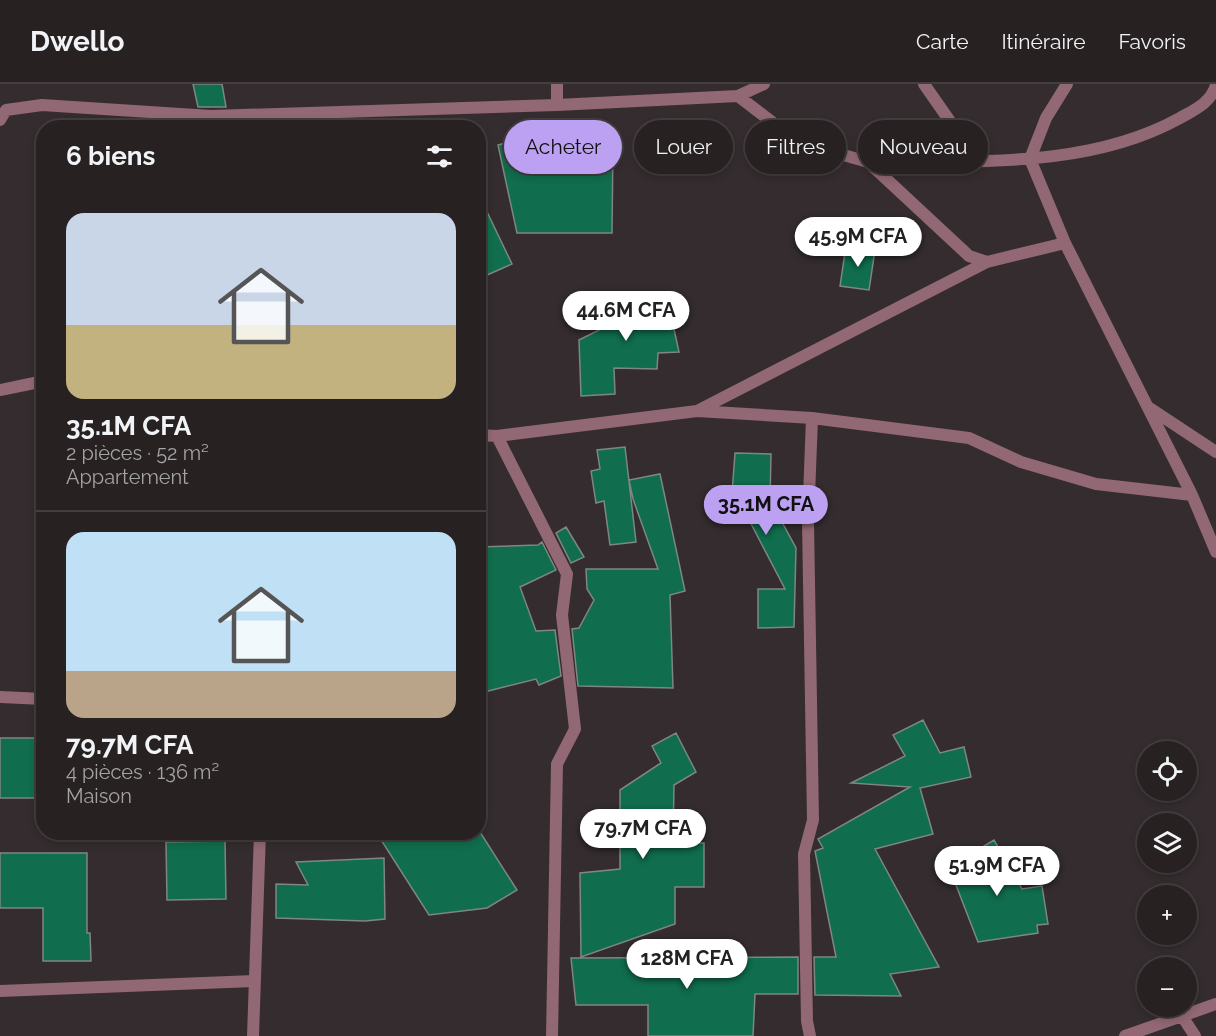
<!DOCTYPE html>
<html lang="fr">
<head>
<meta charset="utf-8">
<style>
  :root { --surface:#272122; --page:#332e2f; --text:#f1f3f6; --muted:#a4a3a5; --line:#433e40; --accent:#bca0f2 }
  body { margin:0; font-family:Raleway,sans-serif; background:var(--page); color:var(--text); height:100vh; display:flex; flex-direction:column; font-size:22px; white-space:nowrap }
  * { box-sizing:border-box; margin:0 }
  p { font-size:20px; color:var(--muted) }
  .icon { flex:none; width:33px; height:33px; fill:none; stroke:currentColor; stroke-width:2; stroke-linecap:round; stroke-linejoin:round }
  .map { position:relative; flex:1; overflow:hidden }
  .details { position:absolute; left:36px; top:36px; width:450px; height:720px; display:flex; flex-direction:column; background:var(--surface); border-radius:24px; box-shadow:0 3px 9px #0003,0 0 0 2px var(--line) }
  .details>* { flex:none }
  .banner { position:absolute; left:504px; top:36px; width:570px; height:54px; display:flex; gap:12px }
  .fabs { position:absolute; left:1137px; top:657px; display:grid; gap:12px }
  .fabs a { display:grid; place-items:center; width:60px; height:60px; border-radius:50%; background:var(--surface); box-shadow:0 3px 9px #0003,0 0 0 2px var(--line); font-size:30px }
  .price { position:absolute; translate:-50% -51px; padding:0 14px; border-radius:21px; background:#fff; color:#222; font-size:20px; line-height:39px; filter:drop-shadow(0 2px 3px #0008) }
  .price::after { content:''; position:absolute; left:50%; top:36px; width:18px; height:14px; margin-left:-9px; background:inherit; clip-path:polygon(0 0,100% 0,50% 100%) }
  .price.active { background:var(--accent); color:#111 }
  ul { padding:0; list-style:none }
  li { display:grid; align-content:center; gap:12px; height:318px; padding:0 30px }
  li+li { border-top:2px solid var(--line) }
  li span { display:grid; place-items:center; height:186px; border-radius:18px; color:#555 }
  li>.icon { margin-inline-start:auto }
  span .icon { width:108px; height:108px; fill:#fffc; stroke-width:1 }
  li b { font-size:26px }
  h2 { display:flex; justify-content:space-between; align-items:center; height:72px; padding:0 30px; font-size:26px }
  .chip { padding:0 21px; border-radius:27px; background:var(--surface); box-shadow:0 3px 9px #0003,0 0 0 2px var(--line); font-size:21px; line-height:54px }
  .chip.active { background:var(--accent); color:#111 }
  header { display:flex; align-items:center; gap:36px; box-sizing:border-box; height:84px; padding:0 30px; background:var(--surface); border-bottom:2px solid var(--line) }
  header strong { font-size:28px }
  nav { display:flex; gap:33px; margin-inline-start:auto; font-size:21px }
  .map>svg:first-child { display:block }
</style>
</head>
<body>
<header>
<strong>Dwello</strong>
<nav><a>Carte</a><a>Itinéraire</a><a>Favoris</a></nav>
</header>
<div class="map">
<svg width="1216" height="952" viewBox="0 0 1216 952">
  <rect width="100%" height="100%" fill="#342c2e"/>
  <!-- building -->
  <path fill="#106d4d" stroke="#7e8782" stroke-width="1.5" d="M193,0H222L226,23H198Z
    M202,40H230V44H203Z
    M560,43L565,61L613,60L612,149H517L498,61Z
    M478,109L512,180L478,195Z
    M846,162L875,166L869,206L840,202Z
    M666,208L679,268L658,269L657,285L614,284L615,310L581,312L579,256L599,246L596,228L630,221L629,216Z
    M625,363L636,458L610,461L604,417L596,419L591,387L600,385L597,366Z
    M735,369L771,370L770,416L796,464L794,543L758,544V505H785L749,436L730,437Z
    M660,390L685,507L670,511L673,604L578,602L572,545L579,544L594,516L587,505L586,485H658L633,415L629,396Z
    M566,443L584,473L571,479L556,449Z
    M542,458L556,486L520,503L536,547L555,546L561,592L539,601L536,595L484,608L478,587V574L481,573L479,463L538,461Z
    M923,636L940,669L964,663L971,693L920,704L933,750L875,765L939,883L890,890L901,912L815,911L814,873H836L815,767L823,764L818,755L910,703L851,699L905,672L893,651Z
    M676,649L696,688L674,701L673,759H704V803H675V840L581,873L580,789L620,785V706L661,679L652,662Z
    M0,654H44V714H0Z
    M376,748H480L517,806L487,824L429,831Z
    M994,756L1022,805L1042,802L1048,840L1037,841L1038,849L978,858L949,783Z
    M225,757L226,815L167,816L166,758Z
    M0,769H87V849H90L91,877H43V824H0Z
    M384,774L385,835L365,837L276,834V800L308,801L296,778Z
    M798,873V910H755L753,952H648V921H576L571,874Z"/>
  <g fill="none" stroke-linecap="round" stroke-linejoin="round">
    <!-- minor -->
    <path stroke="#916873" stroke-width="12" d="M557,0V21
      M924,0L977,76
      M1067,0L1046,34L1030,75L1065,159L1192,411L1216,468
      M738,12L798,58L868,78L969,172L987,178L1065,159
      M0,36L6,26L42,21L211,32L557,21L738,12L764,0
      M868,78C971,76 1086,86 1180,34C1194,26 1211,19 1216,1
      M0,306L44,297
      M1148,323L1216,368
      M697,327L987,178
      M478,351L497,352L697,327L812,334L969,354L1021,378L1096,400L1192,411
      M497,352L567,490L562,531L575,645L557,680L552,952
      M0,613L44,615
      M0,907L254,897
      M1182,932L1195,952
      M253,952L260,748
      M810,952L807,937L804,770L813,736L808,438L812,334
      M1125,952L1216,920"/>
  </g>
</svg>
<div class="fabs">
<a><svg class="icon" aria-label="locate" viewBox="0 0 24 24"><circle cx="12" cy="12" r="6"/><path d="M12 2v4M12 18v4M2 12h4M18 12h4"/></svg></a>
<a><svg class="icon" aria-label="layers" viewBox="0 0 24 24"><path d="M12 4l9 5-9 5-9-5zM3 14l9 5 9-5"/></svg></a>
<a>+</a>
<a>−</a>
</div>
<b class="price" style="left:858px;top:184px">45.9M CFA</b>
<b class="price" style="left:626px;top:258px">44.6M CFA</b>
<b class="price active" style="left:766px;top:452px">35.1M CFA</b>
<b class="price" style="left:643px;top:776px">79.7M CFA</b>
<b class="price" style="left:997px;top:813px">51.9M CFA</b>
<b class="price" style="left:687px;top:906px">128M CFA</b>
<div class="banner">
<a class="chip active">Acheter</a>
<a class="chip">Louer</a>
<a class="chip">Filtres</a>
<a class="chip">Nouveau</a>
</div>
<section class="details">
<h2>6 biens<svg class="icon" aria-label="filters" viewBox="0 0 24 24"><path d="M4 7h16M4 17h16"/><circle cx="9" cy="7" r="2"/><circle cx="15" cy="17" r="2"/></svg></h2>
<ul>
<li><span style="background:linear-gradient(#c9d6e8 60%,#c2b280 0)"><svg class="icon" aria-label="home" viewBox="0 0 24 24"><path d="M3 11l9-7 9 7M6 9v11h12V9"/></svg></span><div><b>35.1M CFA</b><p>2 pièces · 52 m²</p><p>Appartement</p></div></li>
<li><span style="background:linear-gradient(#bfe0f5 75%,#b9a48a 0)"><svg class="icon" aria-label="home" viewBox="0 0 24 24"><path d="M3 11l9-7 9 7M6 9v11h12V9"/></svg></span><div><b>79.7M CFA</b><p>4 pièces · 136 m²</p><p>Maison</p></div></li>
</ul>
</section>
</div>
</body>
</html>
